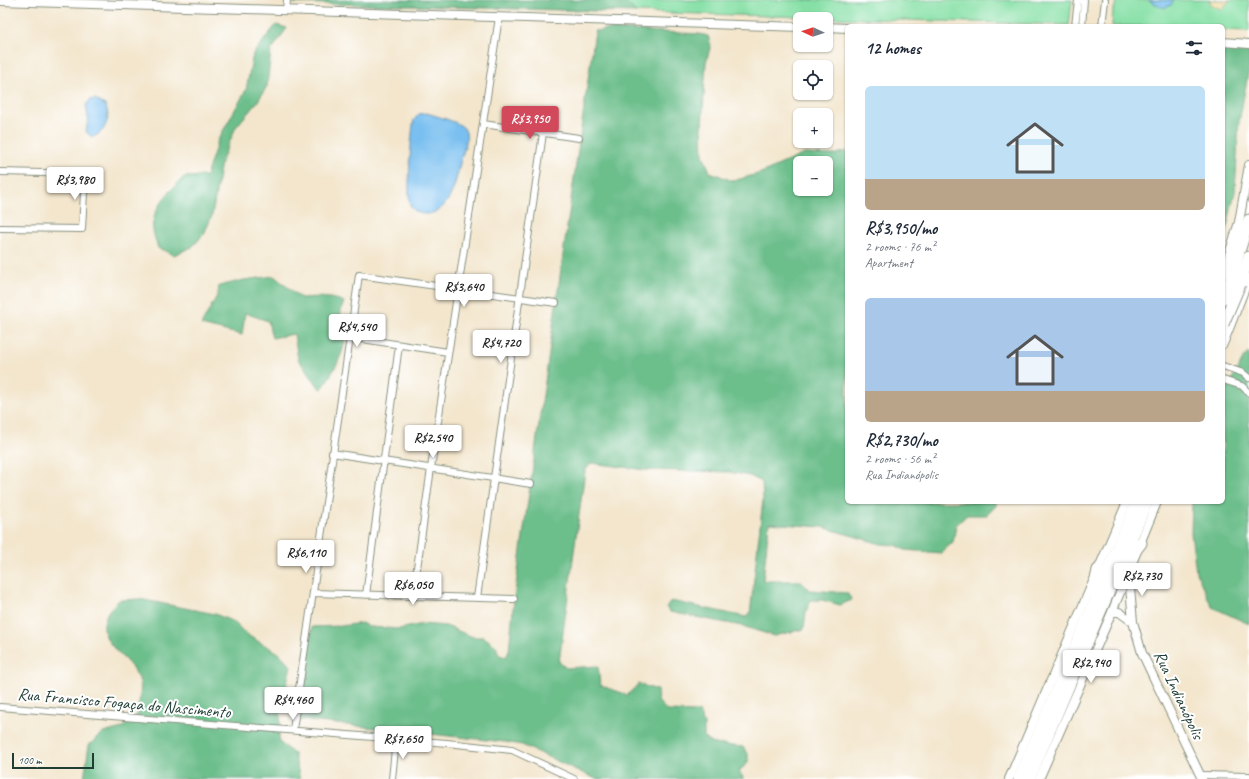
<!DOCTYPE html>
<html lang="en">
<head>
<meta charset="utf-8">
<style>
  :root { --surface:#fff; --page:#f2f2f3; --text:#1f2937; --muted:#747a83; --accent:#d1495b }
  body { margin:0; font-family:Caveat,sans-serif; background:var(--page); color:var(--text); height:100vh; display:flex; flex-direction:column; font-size:15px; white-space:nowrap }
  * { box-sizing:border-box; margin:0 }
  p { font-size:13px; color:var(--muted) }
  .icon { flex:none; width:22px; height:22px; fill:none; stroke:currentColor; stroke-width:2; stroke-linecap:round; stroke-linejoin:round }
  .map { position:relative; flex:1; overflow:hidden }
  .details { position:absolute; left:845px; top:24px; width:380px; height:480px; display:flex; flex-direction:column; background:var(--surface); border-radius:6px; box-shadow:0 1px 3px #0004 }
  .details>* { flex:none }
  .needle { width:26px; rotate:273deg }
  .buttons { position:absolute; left:793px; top:12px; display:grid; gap:8px }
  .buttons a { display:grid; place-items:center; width:40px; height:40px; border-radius:6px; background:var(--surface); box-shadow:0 1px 3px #0004; font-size:20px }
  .scale { position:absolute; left:12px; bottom:10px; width:82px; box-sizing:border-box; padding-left:4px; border:2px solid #1f3d34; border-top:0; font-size:11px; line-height:14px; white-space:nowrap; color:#1f3d34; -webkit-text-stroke:3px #fff; paint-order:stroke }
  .price { position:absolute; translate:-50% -34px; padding:0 9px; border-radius:4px; background:#fff; color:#222; font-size:13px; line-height:26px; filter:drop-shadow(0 1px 2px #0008) }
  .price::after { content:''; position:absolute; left:50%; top:24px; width:12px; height:9px; margin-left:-6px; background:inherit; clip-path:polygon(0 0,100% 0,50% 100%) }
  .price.selected { background:var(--accent); color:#fff }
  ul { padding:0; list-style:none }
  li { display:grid; align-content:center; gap:8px; height:212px; padding:0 20px }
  li span { display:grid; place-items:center; height:124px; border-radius:6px; color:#555 }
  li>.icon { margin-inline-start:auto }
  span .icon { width:72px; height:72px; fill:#fffc; stroke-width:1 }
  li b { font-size:17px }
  h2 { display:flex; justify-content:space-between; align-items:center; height:48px; padding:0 20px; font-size:17px }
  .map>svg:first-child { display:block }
</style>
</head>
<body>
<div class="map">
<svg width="1249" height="779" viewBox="0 0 1249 779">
  <rect width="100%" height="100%" fill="#fff"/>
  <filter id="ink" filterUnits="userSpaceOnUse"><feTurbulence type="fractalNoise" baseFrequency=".025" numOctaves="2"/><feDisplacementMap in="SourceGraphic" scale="8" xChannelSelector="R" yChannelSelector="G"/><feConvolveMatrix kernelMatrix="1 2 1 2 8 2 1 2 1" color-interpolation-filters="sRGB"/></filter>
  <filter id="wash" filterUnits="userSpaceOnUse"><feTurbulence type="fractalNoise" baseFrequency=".012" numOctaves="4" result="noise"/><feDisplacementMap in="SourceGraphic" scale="16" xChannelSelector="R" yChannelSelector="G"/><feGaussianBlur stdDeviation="0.9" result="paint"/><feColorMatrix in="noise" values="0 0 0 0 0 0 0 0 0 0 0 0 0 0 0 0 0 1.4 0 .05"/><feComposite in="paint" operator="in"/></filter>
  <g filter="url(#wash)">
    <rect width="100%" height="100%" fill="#f3e6cd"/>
    <!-- green -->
    <path fill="#86e0a6" stroke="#528e6d" d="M624,0H1072L1069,25L636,12Z
      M1118,0H1249V31L1223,30V26H1112L1113,11Z"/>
    <!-- forest -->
    <path fill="#6cbe8b" stroke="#467e60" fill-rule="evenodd" d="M293,0H624L636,12L293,3Z
      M276,25L287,28L271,51L267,86L258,101L236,127L221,162L212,216L204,234L192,247L174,255L158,248C156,242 154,236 153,230C150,209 171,190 184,177L206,176L218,140L246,90L253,54Z
      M612,29L699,34L708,36L711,45L706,62L702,128L703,155L710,172L733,181L761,173L804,154L833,155L847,151V502H996V506L987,515H967L956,525L953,542L941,553L905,550L896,545L881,544L822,527L769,523L763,581H800L810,590L847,593L852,600L840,605L822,600H811L806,611L804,629L774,636L742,626L670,612L666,607L671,601L746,617L750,614L763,500L762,482L750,476L729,472L646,470L591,463L585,471L559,662L566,668L598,666L600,685L627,695L639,684L657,690L658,701L667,711L699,712L704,724V738L714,744L743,747L748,754V763L739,771L744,779H596L522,745L505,742L300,720L312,627L341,626L361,623L371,627L399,629L423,624L446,626L473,637H484L496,646L499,655L506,657L509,651L514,599L595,31ZM800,163H826V189H800Z
      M1223,49H1241L1249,53V69L1239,122L1235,192L1223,244Z
      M274,276L301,298C315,297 332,296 344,302C337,319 343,317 345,332C346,354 332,373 321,390L298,359L294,334L272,338L268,321L245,313L242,335L201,325L218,294L219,286L244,280Z
      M1249,352V624L1212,607L1196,572L1191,533L1192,502H1223V396L1244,357Z
      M139,599L215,614L234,622L247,635L279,653L291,666L281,706L279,742L294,754L300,779H84L89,745L103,733L122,728L137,716C138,705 143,689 139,679C130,656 93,643 107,614C109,609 115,604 119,600Z"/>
    <!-- sand -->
    <path fill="#eeda9e" stroke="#868c69" d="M1210,0H1230L1222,9L1214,6L1210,3Z"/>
    <!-- water -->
    <path fill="#79bff0" stroke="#4c7e92" d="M1148,0H1174L1171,5L1164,8Z
      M95,99L105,105C112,117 105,134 92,137L86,132L88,118L86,105L90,100Z
      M427,113C435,116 462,122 465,130C469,138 464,149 462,156C456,176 453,214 425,214C419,214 413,211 410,205C407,196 411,131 414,120L419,114Z"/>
  </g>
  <g filter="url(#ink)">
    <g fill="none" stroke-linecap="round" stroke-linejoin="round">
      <defs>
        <path id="street" d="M286,10L287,0
          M1075,26L1078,0
          M1082,26L1084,0
          M1102,26L1105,0
          M483,124L579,138
          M0,172L85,174L82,229L0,228
          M349,337L448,352
          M1223,366L1243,373L1249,378
          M1223,380L1242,386L1249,393
          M332,453L531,484
          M313,593L514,599
          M366,595L399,345
          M413,597L431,468L499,17
          M477,598L543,133
          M0,707L447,743L512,750L574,779
          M293,730L359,275L556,303
          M1200,775L1249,776
          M392,779L396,739"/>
        <path id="secondary" d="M0,1L800,27
          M826,27L847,28
          M1223,42L1249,44
          M1223,274L1239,222L1249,165
          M1223,344L1249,278
          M1125,580L1130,587L1133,622L1142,653L1202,779
          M1112,612H1119L1133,622
          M1009,779L1127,502
          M1039,779L1112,612L1157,502"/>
        <path id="highway" d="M1230,280L1249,220
          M1240,284L1249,257
          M1127,561L1141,543
          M1094,591L1098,570
          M1019,779L1137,502
          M1029,779L1147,502"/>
      </defs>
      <!-- street casing -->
      <use href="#street" stroke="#899280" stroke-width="8"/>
      <!-- secondary casing -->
      <use href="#secondary" stroke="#899280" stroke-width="10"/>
      <!-- highway casing -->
      <use href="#highway" stroke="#899280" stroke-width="13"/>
      <!-- street -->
      <use href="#street" stroke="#fff" stroke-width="6"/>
      <!-- secondary -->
      <use href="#secondary" stroke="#fff" stroke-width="8"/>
      <!-- highway -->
      <use href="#highway" stroke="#fff" stroke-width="11"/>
      <defs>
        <path id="highway-bridge" d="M1223,298L1230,280
          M1223,324L1240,284"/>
      </defs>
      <!-- highway-bridge casing -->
      <use href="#highway-bridge" stroke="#899280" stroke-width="13" stroke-linecap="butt"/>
      <!-- highway-bridge -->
      <use href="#highway-bridge" stroke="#fff" stroke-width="11"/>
    </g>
  </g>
  <g text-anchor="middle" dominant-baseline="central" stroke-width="4" stroke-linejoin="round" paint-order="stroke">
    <!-- street labels -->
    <g font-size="17" fill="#1f3d34" stroke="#fff">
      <text transform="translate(1179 695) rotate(65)">Rua Indianópolis</text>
      <text transform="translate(124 703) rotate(5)">Rua Francisco Fogaça do Nascimento</text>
    </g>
  </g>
</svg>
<div class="buttons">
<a><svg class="needle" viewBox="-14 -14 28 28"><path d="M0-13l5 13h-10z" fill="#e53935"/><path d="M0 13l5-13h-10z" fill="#747a83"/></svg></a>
<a><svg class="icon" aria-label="locate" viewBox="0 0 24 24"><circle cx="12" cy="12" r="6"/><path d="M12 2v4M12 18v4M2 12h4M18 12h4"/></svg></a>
<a>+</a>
<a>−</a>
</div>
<div class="scale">100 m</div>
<b class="price selected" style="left:530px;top:140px">R$3,950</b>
<b class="price" style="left:75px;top:201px">R$3,980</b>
<b class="price" style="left:464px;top:308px">R$3,640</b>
<b class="price" style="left:357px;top:348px">R$4,540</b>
<b class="price" style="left:501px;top:364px">R$4,720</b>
<b class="price" style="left:433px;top:459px">R$2,540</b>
<b class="price" style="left:306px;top:574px">R$6,110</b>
<b class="price" style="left:1142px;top:597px">R$2,730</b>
<b class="price" style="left:413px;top:606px">R$6,050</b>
<b class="price" style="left:1091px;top:684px">R$2,940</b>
<b class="price" style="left:293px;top:721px">R$4,460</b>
<b class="price" style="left:403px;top:760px">R$7,650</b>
<section class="details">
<h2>12 homes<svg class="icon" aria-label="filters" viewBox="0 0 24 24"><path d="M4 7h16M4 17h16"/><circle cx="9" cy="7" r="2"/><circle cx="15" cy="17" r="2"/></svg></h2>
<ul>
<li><span style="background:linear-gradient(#bfe0f5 75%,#b9a48a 0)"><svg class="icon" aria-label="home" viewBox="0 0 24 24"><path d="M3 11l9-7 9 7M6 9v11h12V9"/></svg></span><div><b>R$3,950/mo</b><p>2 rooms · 76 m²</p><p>Apartment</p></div></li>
<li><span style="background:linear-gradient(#a9c7e8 75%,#b9a48a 0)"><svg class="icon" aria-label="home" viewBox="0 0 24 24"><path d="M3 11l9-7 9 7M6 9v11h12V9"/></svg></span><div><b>R$2,730/mo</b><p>2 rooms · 56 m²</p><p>Rua Indianópolis</p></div></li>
</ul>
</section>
</div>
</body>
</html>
